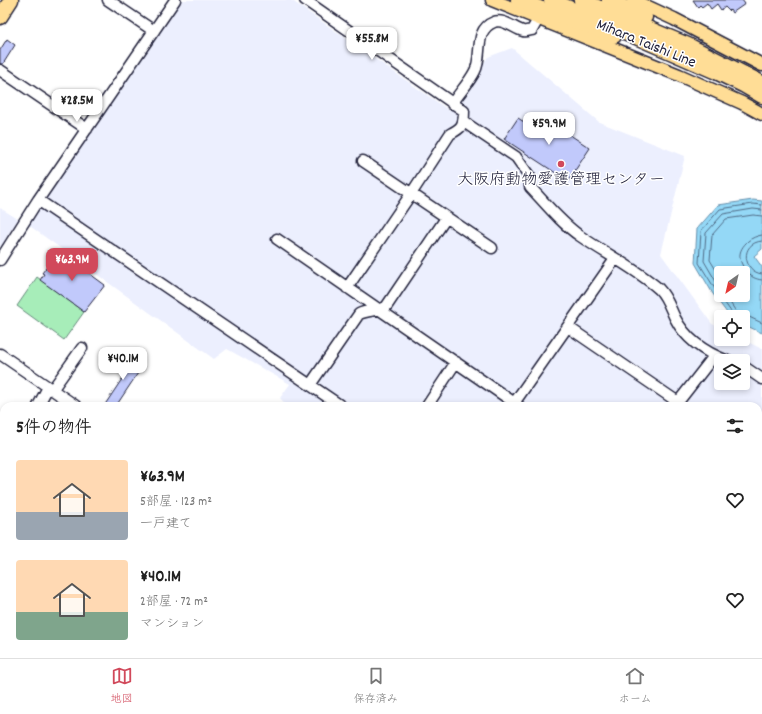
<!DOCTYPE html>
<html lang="ja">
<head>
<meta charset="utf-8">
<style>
  :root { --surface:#fff; --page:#f2f2f2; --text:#222; --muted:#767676; --line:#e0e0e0; --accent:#d1495b }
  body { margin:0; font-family:Dekko,"Klee One",sans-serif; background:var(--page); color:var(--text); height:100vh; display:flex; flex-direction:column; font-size:15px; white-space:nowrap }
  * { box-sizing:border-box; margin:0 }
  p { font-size:13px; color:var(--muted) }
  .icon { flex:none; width:22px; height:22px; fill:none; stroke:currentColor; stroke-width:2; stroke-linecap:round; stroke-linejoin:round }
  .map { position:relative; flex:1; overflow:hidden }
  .details { position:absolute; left:0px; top:402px; width:762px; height:256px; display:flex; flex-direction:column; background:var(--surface); border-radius:12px 12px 0 0; box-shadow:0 2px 6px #0003 }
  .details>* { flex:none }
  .needle { width:26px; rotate:214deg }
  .controls { position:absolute; left:714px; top:266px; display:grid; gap:8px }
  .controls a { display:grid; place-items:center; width:36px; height:36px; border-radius:4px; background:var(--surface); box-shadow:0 2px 6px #0003; font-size:20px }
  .price { position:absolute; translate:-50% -34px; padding:0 9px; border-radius:8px; background:#fff; color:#222; font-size:13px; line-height:26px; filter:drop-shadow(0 1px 2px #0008) }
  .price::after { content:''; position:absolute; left:50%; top:24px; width:12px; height:9px; margin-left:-6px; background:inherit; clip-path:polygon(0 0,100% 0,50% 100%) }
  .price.on { background:var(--accent); color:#fff }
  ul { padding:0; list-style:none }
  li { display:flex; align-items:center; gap:12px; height:100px; padding:0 16px }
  li span { display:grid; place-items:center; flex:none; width:112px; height:80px; border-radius:4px; color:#555 }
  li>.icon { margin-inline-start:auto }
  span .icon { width:48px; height:48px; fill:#fffc; stroke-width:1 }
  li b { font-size:17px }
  h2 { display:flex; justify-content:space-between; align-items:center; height:48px; padding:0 16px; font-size:17px }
  .menu { display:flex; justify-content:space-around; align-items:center; height:56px; border-top:1px solid var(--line); background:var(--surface); font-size:11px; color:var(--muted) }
  .menu a { display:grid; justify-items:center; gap:2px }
  .menu .on { color:var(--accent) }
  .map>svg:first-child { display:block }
</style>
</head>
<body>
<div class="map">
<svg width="762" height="658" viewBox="0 0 762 658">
  <rect width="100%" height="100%" fill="#fff"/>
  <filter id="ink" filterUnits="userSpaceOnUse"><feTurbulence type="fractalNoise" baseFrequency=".025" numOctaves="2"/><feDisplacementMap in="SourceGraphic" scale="8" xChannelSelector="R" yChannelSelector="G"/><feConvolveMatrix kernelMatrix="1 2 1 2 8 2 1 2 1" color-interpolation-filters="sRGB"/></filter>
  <g filter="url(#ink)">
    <!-- built -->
    <path fill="#eceffe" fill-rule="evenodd" d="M180,0H291L450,111L488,57L512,48L599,122L685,156L661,254L712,324L721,328V339H742L762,349V642H758V406H287L280,398L290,384L227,349L214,359L27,224ZM721,361H743V383H721Z
      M0,208L18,219L0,248Z"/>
    <!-- green -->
    <path fill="#a7edb9" stroke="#64887a" d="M37,277L84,312L64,340L17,306Z"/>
    <!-- water -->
    <path fill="#94d8f6" stroke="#668fab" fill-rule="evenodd" d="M753,200L762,201V249L754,256L762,267V333L743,324V317H730L713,294L695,263L697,229L718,205ZM721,273H743V295H721Z"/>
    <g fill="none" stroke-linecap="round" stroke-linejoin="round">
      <!-- shore -->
      <path stroke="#506b86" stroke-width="1" d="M762,235C756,236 752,238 748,241C737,251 738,260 746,271C751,277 755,279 762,280
        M762,241C739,243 743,272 762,274
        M721,278L710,260L712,235L726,219L753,215L762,216
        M721,290L704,261L706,233L723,214L753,209L762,210
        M725,295L739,316H747L762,323
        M733,317L732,313L717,292L699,263L701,231L720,209L753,204L762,205"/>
    </g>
    <!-- building -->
    <path fill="#c1c9fb" stroke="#22223b" d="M693,0H742L745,4L732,13L730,10L729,11L725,7L721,10L717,4L711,9L707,3L702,7L700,5L698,7Z
      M7,39L15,45L3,64H0V50Z
      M541,116L590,148L568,181L504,139L518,118L533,128Z
      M60,252L105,285L84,312L40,280L44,274L42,273L55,256L57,257Z
      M121,356L140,370L116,406H104L126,373L115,365Z"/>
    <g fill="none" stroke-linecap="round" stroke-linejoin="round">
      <defs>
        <path id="minor" d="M108,0L154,31
          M305,0L464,111C464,125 462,128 450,134L411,194L347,288
          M0,70L87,129
          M452,104C459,93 469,83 475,71C483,56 473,30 494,22C503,18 515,29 523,31C526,32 529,30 532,30L541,14
          M464,122L516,157L530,177V187C546,204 561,223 580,236C606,254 635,268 659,289C667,297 670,308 675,318C686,340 706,353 728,361
          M363,161L492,248
          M38,200L341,406
          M277,239L519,406
          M0,260L38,200L175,0
          M568,327L678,402
          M0,354L76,406
          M743,366L762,379
          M310,385L359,314C367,310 377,311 386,307L446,218
          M52,390L82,348
          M38,406L48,387
          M427,406L456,362
          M512,406L615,259
          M675,406L714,356
          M0,470L4,463
          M0,495L4,497
          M758,499L762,493
          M758,565L762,567
          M29,654L35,658
          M137,654L142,658
          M171,654L173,658
          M381,654L385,658
          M447,654L454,658
          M563,654L569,658
          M667,654L682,658
          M16,658L19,654
          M103,658L106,654
          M154,658L157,654
          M205,658L207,654
          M246,658L249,654
          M353,658L355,654
          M391,658L393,654
          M492,658L495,654
          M553,658L555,654
          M627,658L632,654"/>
        <path id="major" d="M492,0L679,75L742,103L762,114
          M633,0L674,19L762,65"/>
        <path id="highway" d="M518,0L614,36
          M551,0L714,71L743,85L762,96
          M581,0L688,45L762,83
          M609,0L645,17
          M0,17L11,0"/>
      </defs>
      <!-- minor casing -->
      <use href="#minor" stroke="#22223b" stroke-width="13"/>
      <!-- major casing -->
      <use href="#major" stroke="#22223b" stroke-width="15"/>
      <!-- highway casing -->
      <use href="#highway" stroke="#22223b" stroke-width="17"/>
      <!-- minor -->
      <use href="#minor" stroke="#fff" stroke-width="10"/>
      <!-- major -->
      <use href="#major" stroke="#ffdd96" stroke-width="12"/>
      <!-- highway -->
      <use href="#highway" stroke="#ffdd96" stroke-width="14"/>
    </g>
  </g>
  <!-- markers -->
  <circle fill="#d1495b" stroke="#fff" stroke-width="1.5" cx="561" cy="164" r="4"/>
  <g text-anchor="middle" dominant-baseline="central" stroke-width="3" stroke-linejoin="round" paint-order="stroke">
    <!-- street labels -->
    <g font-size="16" fill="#22223b" stroke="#fff">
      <text transform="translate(646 44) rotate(22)">Mihara Taishi Line</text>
    </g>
    <!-- poi labels -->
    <g font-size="16" fill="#22223b" stroke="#fff">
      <text x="561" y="180">大阪府動物愛護管理センター</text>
    </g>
  </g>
</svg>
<div class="controls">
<a><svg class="needle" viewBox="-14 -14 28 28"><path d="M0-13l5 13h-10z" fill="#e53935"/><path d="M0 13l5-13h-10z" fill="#767676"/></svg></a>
<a><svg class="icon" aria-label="locate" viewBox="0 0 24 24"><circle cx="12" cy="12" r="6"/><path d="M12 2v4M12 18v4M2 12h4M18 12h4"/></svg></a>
<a><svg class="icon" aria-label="layers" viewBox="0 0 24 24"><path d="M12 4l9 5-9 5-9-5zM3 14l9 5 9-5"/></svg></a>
</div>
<b class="price" style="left:372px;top:61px">¥55.8M</b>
<b class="price" style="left:77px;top:123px">¥28.5M</b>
<b class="price" style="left:549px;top:146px">¥59.9M</b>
<b class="price on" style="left:72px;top:282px">¥63.9M</b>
<b class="price" style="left:123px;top:381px">¥40.1M</b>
<section class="details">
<h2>5件の物件<svg class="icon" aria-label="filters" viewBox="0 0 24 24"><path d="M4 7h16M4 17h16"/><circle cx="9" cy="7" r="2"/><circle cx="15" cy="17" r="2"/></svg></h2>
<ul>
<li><span style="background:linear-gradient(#ffd9b3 65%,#9aa5b1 0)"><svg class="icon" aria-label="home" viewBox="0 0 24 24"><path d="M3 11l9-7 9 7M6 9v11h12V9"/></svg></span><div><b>¥63.9M</b><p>5部屋 · 123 m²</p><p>一戸建て</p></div><svg class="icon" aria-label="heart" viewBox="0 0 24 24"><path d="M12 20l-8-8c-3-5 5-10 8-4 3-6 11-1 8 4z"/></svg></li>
<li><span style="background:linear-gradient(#ffd9b3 65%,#7fa58c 0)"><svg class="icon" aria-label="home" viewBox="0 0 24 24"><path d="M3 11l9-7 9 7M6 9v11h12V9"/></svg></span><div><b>¥40.1M</b><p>2部屋 · 72 m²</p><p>マンション</p></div><svg class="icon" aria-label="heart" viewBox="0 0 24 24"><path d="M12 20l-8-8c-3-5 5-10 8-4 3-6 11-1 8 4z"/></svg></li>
</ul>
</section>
</div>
<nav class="menu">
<a class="on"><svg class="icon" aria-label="map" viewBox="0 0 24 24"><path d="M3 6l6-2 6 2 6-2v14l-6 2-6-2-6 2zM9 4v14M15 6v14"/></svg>地図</a>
<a><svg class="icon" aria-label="saved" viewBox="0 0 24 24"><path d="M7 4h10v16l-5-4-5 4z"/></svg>保存済み</a>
<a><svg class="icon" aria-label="home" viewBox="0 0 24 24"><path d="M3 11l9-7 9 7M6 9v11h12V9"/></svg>ホーム</a>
</nav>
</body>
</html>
